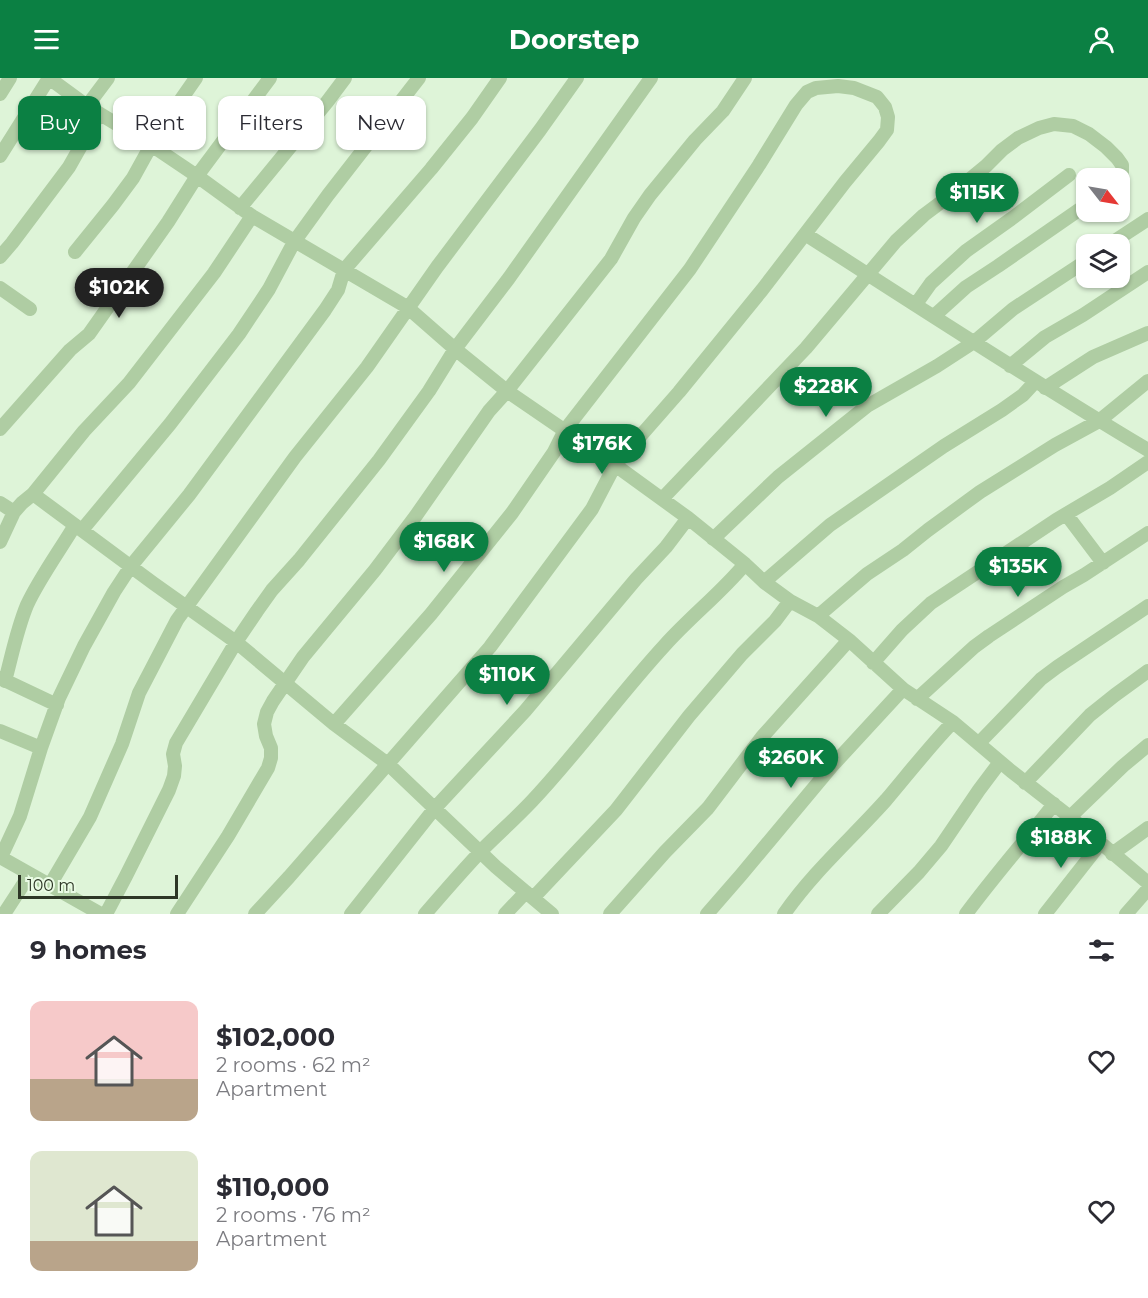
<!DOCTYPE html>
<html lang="en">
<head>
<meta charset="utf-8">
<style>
  :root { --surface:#fff; --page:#f2f2f3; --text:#2b2b33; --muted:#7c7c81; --accent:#0b8043 }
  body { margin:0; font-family:Montserrat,sans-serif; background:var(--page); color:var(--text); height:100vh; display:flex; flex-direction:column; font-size:22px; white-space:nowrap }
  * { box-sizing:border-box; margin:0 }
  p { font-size:20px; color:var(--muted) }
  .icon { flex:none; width:33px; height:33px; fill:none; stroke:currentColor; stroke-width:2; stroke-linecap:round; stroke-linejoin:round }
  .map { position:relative; height:836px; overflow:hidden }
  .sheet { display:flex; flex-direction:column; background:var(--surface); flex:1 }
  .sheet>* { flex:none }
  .banner { position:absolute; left:18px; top:18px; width:600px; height:54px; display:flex; gap:12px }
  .needle { width:39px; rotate:121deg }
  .controls { position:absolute; left:1076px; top:90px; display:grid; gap:12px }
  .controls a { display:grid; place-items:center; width:54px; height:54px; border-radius:12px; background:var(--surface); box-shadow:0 2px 4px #0004; font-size:30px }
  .scale { position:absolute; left:18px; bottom:15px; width:160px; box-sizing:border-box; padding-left:6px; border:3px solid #2d3726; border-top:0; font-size:16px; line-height:21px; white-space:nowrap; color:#2d3726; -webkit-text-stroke:4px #e9fbe4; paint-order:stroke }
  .price { position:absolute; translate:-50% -51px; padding:0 14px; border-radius:21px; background:var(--accent); color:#fff; font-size:20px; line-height:39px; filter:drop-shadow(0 2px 3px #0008) }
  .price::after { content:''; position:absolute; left:50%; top:36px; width:18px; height:14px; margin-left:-9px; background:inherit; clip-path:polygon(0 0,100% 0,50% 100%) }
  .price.on { background:#222; color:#fff }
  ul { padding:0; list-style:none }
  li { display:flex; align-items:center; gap:18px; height:150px; padding:0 30px }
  li span { display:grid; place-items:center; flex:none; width:168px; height:120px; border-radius:12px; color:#555 }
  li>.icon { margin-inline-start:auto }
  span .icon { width:72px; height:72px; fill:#fffc; stroke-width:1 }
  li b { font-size:26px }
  h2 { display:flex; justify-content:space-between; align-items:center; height:72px; padding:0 30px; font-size:26px }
  .pill { padding:0 21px; border-radius:12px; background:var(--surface); box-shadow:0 2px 4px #0004; font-size:21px; line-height:54px }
  .pill.on { background:var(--accent); color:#fff }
  header { display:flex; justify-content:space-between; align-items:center; height:78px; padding:0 30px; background:var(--accent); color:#fff; font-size:27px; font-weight:700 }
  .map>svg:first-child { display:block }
</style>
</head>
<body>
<header><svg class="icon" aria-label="menu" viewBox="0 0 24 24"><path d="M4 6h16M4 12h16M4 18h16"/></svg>Doorstep<svg class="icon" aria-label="person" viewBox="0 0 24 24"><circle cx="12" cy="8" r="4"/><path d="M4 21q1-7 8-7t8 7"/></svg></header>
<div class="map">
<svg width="1148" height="836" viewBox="0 0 1148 836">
  <rect width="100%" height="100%" fill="#def4d8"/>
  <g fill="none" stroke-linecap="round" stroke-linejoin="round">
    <!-- minor -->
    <path stroke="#afcda3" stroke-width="14" d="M0,16L10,0
      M87,28L108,0
      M0,78L49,0L87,28L151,67L197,98L252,138L407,229L455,271L507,313L615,387L688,440L745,486L764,504L790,523L818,538L849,562L903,611L953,644L1011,693L1070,739L1148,805
      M240,130L327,24L345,0
      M805,156C919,229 1032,303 1148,372
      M1110,166L1148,141
      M75,174L113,127L133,100L159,53L196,0
      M0,179L12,165L69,89L99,36
      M0,210L30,231
      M916,226L931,205L966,173L1011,141L1069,97
      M934,238L966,209L998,188L1086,127
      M1010,288L1045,259L1083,237L1148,194
      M1045,310L1093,279L1148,255
      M0,351L70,272L89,256L168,144L197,98L270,0
      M33,416L84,353L129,305L214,195L252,138
      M662,421L806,270L896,163L924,137L952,116L986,88L1002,72L1018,60L1039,50L1054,46L1073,48L1089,56L1106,69L1117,80L1122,87V96L1119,104
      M0,425L14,434L22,425L33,416L153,505L236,564L334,646L388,686L496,789L552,836
      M1066,436L1103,485
      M82,452L170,346L239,256L269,211L294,164L328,117L419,0
      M713,461L778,399L867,328L937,288L974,264L1013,231L1086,183
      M0,464L14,434
      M764,504L830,447L944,368L1002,332L1023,317L1035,304
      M818,538L867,496L903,472L928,452L980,414L1055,367L1099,343L1148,303
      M873,585L902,552L931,525L1056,442L1110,410L1148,384
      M0,600L57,627
      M5,603C12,577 17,551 27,527C39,501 60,472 75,447
      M917,621L974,569L989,558L1063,509L1084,497L1148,455
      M0,653L41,670
      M979,665L1041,601L1057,589L1148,528
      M1025,705L1090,637L1115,617L1148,593
      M1070,739L1123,688L1148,667
      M1112,776L1148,750
      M0,779L101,836
      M1,779L20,738L41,670L59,620L84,568L114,514L131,488L189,417L325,232L338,212L344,192L431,91L472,40L500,0
      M50,807L90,739L122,666L139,615L177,542L295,379L367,289L437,189L540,52L577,0
      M533,820L616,732L689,638L742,576L775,543L790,523
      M4,836L30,796
      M106,836L126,798L169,712L174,698L175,688L173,676L176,665L236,564L257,533L272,512L299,482L379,382L429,313L455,271L509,200L651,0
      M177,836L228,758L268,690L271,680V670L266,658L264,646L267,634L273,623L303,579L375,492L415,439L489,333L507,313L611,181L634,140L650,117L695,62L723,33L745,0
      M255,836L289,799L490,569L592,431L615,387L679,314L762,212L845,104L879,63L887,52L888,39L885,29L877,19L854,10L838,8L816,10L807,14L796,27L759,87L690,191L565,352L554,374L512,435L431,536L334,646
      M351,836L435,730L525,633L636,501L666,469L688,440
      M425,836C444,814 463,792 483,771C499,755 516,740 532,723C579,673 619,617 665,567C691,538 721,515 745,486
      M505,836L526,814
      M610,836L665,774L708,730L762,659L849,562
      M707,836L741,797L832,688L903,611
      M784,836C813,794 852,760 886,722C908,696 929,669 953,644
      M878,836L919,794L941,768L979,712L1000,684
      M966,836C994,798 1025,763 1054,726
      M1045,836L1100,766
      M1126,836L1148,811"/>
  </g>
</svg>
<div class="controls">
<a><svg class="needle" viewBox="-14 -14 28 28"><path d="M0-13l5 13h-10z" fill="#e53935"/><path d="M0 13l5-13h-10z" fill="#7c7c81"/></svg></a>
<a><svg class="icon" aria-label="layers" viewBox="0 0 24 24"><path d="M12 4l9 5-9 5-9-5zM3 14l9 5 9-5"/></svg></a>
</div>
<div class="scale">100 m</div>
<b class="price" style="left:977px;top:146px">$115K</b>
<b class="price on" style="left:119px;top:241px">$102K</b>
<b class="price" style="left:826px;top:340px">$228K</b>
<b class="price" style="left:602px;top:397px">$176K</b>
<b class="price" style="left:444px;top:495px">$168K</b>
<b class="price" style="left:1018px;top:520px">$135K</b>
<b class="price" style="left:507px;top:628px">$110K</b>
<b class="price" style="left:791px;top:711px">$260K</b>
<b class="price" style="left:1061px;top:791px">$188K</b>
<div class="banner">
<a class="pill on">Buy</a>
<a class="pill">Rent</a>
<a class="pill">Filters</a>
<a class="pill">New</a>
</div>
</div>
<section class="sheet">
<h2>9 homes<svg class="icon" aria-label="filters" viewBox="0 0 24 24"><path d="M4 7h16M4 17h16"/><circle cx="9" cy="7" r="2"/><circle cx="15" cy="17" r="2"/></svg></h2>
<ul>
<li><span style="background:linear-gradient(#f6c9c9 65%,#b9a48a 0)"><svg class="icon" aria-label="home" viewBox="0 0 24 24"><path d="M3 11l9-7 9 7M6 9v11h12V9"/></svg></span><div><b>$102,000</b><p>2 rooms · 62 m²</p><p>Apartment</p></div><svg class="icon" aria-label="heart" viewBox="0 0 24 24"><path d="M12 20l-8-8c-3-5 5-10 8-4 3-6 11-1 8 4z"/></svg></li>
<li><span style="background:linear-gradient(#dfe7d0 75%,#b9a48a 0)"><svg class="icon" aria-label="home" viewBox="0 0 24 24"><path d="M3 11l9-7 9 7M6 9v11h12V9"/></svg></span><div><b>$110,000</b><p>2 rooms · 76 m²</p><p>Apartment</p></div><svg class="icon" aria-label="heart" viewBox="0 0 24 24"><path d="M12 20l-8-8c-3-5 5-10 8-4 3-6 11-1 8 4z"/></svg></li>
</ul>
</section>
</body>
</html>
